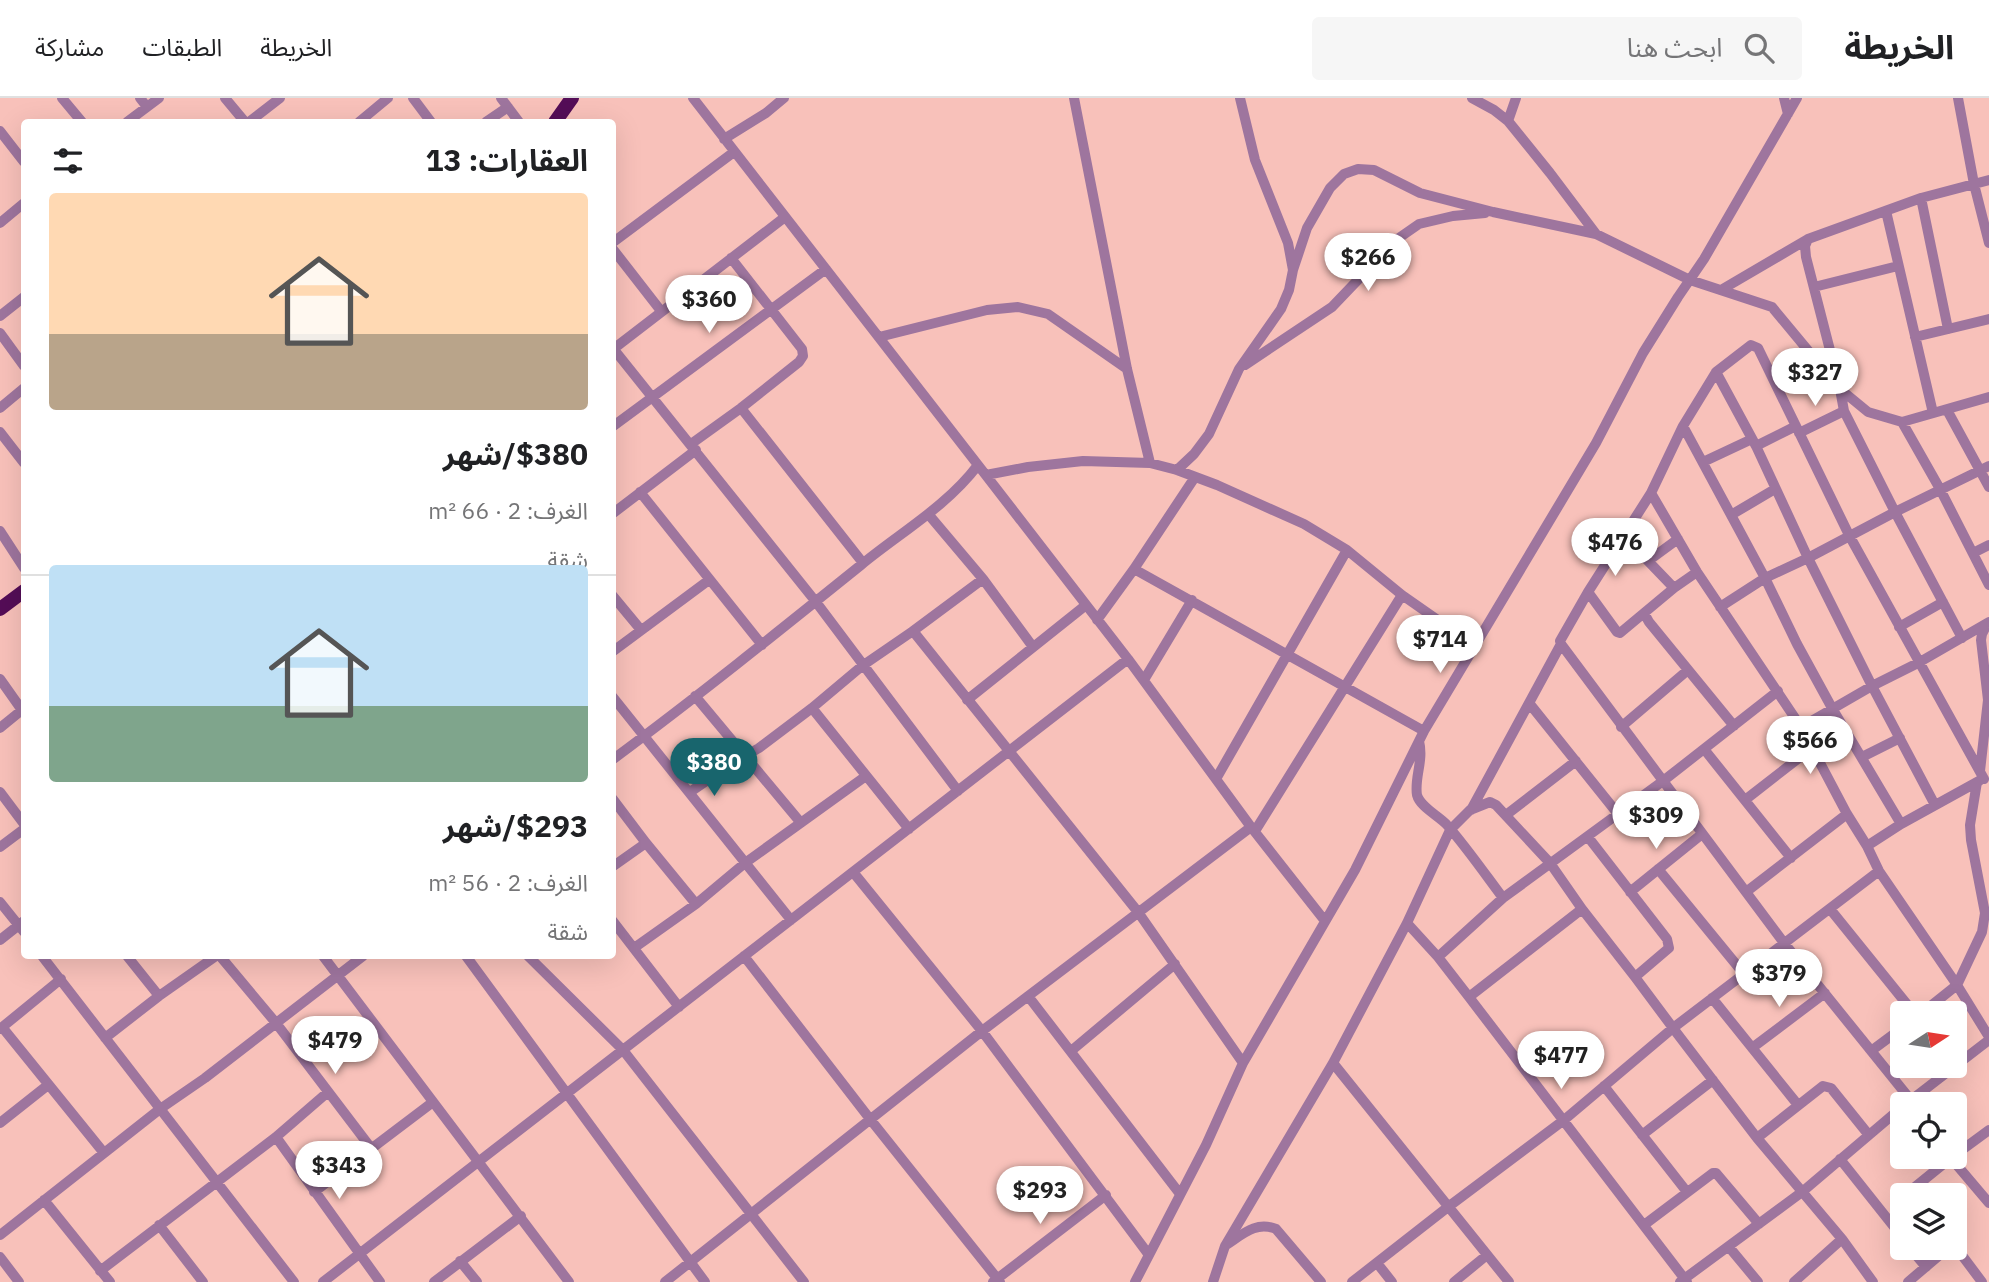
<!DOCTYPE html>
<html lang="ar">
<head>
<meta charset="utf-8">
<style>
  :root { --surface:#fff; --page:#f6f6f6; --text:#202124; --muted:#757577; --line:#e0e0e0; --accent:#18656d }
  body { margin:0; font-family:"IBM Plex Sans","Noto Sans Arabic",sans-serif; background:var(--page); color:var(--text); direction:rtl; height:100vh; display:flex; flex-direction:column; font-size:26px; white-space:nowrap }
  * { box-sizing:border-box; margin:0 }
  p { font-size:23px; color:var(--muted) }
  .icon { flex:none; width:38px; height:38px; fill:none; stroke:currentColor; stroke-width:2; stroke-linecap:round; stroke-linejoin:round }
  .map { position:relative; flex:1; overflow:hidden; direction:ltr }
  .drawer { position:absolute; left:21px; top:21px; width:595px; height:840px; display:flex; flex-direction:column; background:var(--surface); border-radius:7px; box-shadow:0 7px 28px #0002; direction:rtl }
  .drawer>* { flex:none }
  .needle { width:46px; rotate:78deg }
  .controls { position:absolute; left:1890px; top:903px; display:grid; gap:14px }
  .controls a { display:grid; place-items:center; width:77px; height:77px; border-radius:7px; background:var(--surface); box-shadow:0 7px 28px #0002; font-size:35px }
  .price { position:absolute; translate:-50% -60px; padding:0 16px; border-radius:24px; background:#fff; color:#222; font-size:23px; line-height:46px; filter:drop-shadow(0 2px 4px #0008) }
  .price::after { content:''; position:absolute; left:50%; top:42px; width:21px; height:16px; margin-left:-10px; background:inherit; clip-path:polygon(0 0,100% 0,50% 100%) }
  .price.current { background:var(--accent); color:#fff }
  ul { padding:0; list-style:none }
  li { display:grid; align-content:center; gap:14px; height:371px; padding:0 28px }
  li+li { border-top:2px solid var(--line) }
  li span { display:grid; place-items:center; height:217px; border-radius:7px; color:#555 }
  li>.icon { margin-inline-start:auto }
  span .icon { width:126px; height:126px; fill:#fffc; stroke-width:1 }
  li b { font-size:30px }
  h2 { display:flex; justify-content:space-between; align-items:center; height:84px; padding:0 28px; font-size:30px }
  header { display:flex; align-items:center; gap:42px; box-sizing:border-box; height:98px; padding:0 35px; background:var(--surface); border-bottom:2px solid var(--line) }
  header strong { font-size:33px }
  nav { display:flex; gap:38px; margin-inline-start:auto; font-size:24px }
  .search { width:490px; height:63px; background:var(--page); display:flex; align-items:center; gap:18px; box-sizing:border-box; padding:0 24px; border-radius:7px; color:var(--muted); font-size:26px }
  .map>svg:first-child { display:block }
</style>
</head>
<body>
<header>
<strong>الخريطة</strong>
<div class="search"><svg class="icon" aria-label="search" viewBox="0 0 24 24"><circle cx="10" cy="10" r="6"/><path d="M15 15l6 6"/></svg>ابحث هنا</div>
<nav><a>الخريطة</a><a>الطبقات</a><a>مشاركة</a></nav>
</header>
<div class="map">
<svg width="1989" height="1184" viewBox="0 0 1989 1184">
  <rect width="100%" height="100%" fill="#f8c1ba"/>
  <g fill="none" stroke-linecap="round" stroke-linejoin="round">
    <!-- minor -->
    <path stroke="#9e759e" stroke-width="10" d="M62,0L82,24
      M140,0L147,9
      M225,0L245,24
      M413,0L431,24
      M501,0L519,24
      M1074,0L1127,271L1150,365
      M1472,0L1494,12L1508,23L1550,75L1596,136
      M1784,0L1788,16
      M1958,0L1974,86L1989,145
      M1508,23L1516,0
      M127,24L159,0
      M249,24L280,0
      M359,24L388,0
      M486,24L508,9
      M0,33L24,64
      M724,41L766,15L784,0
      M1921,100L1948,231
      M1886,113L1933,315
      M0,125L24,105
      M1808,141L1805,148L1806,159L1840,291L1868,314L1902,324L1989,299
      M612,145L734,54
      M612,150L661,213
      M1293,172L1307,130L1330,90L1344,76L1358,71L1374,72L1420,95L1493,114L1596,136L1690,182L1772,209L1840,291L1844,313L1895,414L1962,540
      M1814,189L1898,168
      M1721,192L1808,141L1921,100L1989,82
      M0,218L24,199
      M0,235L24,268
      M879,239L987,212L1018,209L1048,216L1127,271
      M1915,239L1989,221
      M612,249L816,504L958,693
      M612,252L785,119
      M1245,267L1332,209L1396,142L1419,126L1453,118L1485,115
      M0,310L24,290
      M741,310L863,465
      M1947,312L1989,389
      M1902,324L1940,391L1989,487
      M1683,328L1765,480L1797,546L1832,610L1901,726
      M612,329L826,171
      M0,334L24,365
      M1799,335L1844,313
      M691,346L741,310L799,264L803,258L802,251L731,160
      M1756,348L1796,328
      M1703,364L1752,341
      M978,367L1128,561L1251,729L1325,823
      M1177,372L1194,356L1209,336L1239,271L1281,211L1289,192L1293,172L1288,145L1255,62L1240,0
      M986,377L1028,369L1083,363L1150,365L1177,372L1217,387L1304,426L1347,452L1402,497L1475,548
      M640,394L762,547
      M1651,395L1683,328L1716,274
      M612,416L696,352
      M929,417L983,481L1033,549
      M1731,417L1775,391
      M0,433L24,470
      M1624,438L1674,490
      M1973,455L1989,447
      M1648,463L1678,441
      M1134,471L1424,633
      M1697,474L1674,490L1644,515L1649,524L1734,628
      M1588,494L1617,534L1620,535L1644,515
      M612,497L641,532
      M1720,509L1765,480L1808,460L1895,414L1989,368
      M1097,522L1134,471L1195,379
      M1899,529L1943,504
      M913,533L1138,814L1243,965
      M612,554L709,482
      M0,581L24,615
      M1144,582L1192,502
      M612,598L791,822
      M695,598L801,725
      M967,602L1086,507
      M1529,605L1618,716
      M812,610L909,731
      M1621,629L1688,572
      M1801,629L1872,588L1918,565L1989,524
      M0,630L22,612
      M1419,643C1424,663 1414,680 1417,697C1420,709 1439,718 1447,727C1467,750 1485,776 1503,800
      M1704,651L1791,760
      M1862,659L1900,640
      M612,662C697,599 779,533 861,467C901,434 946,409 978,367L693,0
      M1980,673L1988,602L1981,542L1982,536L1987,526
      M1216,681L1347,452
      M0,694L24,726
      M690,694L731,666L759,650L812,610L862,568L913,533L983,481
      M612,700L646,745L696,806
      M1745,702L1813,649
      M1935,707L1872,588L1808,460L1756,348L1716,274L1751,247L1758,250L1849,437L1984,681
      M1471,712L1561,546
      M1506,717L1576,663
      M1255,733L1402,497
      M1588,739L1667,841L1669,850L1635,879
      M1867,748L1901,726L1979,683
      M0,749L24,731
      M612,769L646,745
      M1658,771L1744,876
      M853,774L982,933L1149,1157
      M1630,794L1702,736
      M1746,794L1847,716
      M0,804L24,834
      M1830,811L1914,915
      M612,822L679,909
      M1407,825L1438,859L1469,899L1687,1184
      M0,842L24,823
      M634,850L696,806L745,765L866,678
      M42,858L294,1184
      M220,858L276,925L371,1050
      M323,858L569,1184
      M466,858L705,1184
      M528,858L623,952L804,1184
      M744,858L870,1021L1000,1184
      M1438,859L1503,800L1663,683L1778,593
      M159,898L216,858
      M1028,898L1180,1096
      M1469,899L1582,811
      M1712,900L1798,1007
      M1922,915L1957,887L1982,834L1985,815L1971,742L1970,727L1977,684
      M2,929L104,1055
      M0,931L61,881
      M105,940L159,898L127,858
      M1752,950L1825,895
      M1071,953L1175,866
      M1871,953L1902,930
      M1333,965L1509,1184
      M1604,988L1687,1094
      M1906,1006L1989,942
      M1914,1006L1784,845L1561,546L1560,543L1588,494L1651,395L1697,474L1801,629L1847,716L1867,748L1879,773L1957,887L1989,939
      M0,1025L48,987
      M1642,1037L1713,982
      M276,1039L380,1184
      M1757,1040L1823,988L1831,990L1868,1036
      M1955,1057L1989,1032
      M1950,1059L1989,1105
      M1840,1061L1902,1139
      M314,1094L433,1004
      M1915,1097L1914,1095L1915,1089L1952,1059
      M44,1102L110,1184
      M159,1127L203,1184
      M1644,1127L1713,1075H1716L1759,1126
      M0,1137L160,1011L205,980L363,858
      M1226,1147C1243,1136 1256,1123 1276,1131L1321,1184
      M1955,1148L1982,1184
      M1729,1149L1758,1184
      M1910,1150L1926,1169
      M0,1159L19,1184
      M460,1163L477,1184
      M1377,1165L1392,1184
      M100,1173L276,1039L328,994
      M323,1184L1128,561
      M434,1184L521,1118
      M665,1184L982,933L1251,729
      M993,1184L1106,1097
      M1135,1184L1206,1047L1243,965L1355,772L1424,633L1596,345L1643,255L1678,199L1704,161L1797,0
      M1213,1184L1225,1148L1333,965L1407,825L1450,732L1470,712L1490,704L1496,707L1550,765L1582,811L1635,879L1676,934L1757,1040L1842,1141L1873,1184
      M1352,1184L1448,1109L1564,1022L1673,930L1879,773
      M1454,1184L1487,1157
      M1680,1184L1802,1094L1902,1009
      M1794,1184L1842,1141
      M1908,1184L1948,1150"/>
    <!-- highway -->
    <path stroke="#540d57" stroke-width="14" d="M555,24L572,0
      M0,511L24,493"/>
  </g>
</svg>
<div class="controls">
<a><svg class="needle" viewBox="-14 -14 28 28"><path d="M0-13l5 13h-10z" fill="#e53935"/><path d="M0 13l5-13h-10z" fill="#757577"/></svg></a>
<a><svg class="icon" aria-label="locate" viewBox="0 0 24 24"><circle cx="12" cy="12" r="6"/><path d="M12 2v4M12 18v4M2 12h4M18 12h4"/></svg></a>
<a><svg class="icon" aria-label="layers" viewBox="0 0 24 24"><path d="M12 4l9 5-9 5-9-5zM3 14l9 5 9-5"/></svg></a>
</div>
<b class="price" style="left:1368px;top:195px">$266</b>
<b class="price" style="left:709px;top:237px">$360</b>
<b class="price" style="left:1815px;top:310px">$327</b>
<b class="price" style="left:1615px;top:480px">$476</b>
<b class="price" style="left:1440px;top:577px">$714</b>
<b class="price" style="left:1810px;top:678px">$566</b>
<b class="price current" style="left:714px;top:700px">$380</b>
<b class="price" style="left:1656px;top:753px">$309</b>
<b class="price" style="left:1779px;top:911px">$379</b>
<b class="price" style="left:335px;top:978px">$479</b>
<b class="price" style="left:1561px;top:993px">$477</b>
<b class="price" style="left:339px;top:1103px">$343</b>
<b class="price" style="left:1040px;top:1128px">$293</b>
<section class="drawer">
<h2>العقارات: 13<svg class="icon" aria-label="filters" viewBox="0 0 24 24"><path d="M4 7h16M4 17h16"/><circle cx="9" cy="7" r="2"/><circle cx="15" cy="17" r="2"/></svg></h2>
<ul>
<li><span style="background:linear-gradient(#ffd9b3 65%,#b9a48a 0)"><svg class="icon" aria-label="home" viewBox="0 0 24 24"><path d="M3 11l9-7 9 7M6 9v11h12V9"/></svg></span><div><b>$380/شهر</b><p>الغرف: 2 · 66 m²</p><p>شقة</p></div></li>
<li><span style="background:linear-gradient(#bfe0f5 65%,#7fa58c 0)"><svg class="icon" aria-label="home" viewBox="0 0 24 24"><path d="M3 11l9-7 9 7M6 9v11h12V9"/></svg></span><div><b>$293/شهر</b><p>الغرف: 2 · 56 m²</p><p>شقة</p></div></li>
</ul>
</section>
</div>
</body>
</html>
